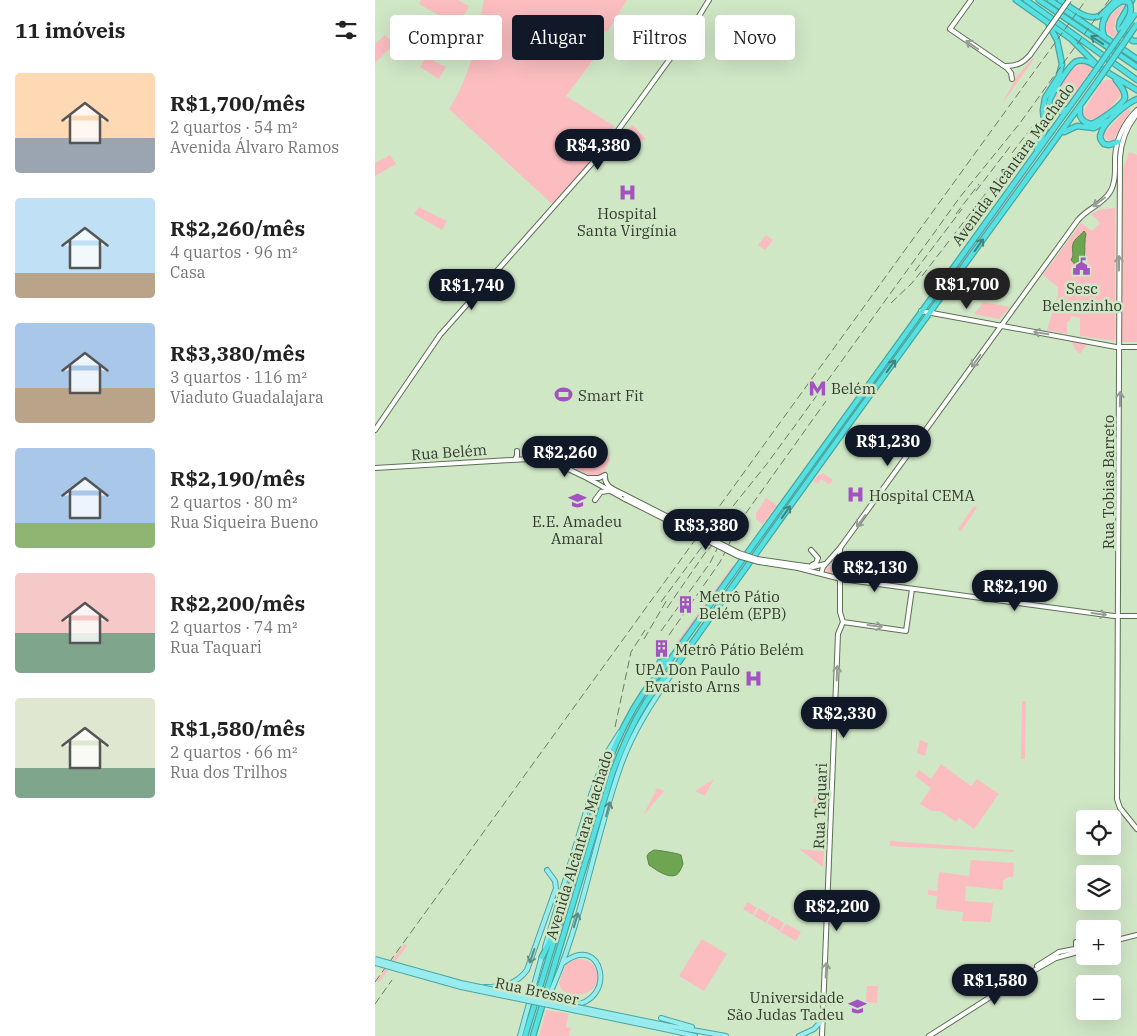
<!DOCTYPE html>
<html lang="pt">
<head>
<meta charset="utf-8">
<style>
  :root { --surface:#fff; --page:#f2f2f2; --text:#222; --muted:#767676; --accent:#111827 }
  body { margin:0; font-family:"IBM Plex Serif",serif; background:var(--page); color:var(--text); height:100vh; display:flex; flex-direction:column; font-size:19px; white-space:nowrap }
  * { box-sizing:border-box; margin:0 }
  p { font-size:16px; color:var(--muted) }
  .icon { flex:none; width:28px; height:28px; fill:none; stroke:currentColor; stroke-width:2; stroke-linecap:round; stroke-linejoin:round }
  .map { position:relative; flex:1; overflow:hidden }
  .drawer { display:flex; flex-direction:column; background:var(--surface); width:375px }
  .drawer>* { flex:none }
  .guide { position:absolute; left:15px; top:15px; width:475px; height:45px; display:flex; gap:10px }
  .fabs { position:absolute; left:701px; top:810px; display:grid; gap:10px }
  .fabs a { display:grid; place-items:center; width:45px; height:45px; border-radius:5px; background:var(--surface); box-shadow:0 5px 20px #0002; font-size:25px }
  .price { position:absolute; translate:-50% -42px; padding:0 11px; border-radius:18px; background:var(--accent); color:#fff; font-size:16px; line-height:32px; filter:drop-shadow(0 1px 2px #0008) }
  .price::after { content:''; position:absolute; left:50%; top:30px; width:15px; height:11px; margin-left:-8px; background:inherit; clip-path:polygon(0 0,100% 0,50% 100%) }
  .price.selected { background:#222; color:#fff }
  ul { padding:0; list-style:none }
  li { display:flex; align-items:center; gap:15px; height:125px; padding:0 15px }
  li span { display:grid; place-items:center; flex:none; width:140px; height:100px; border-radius:5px; color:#555 }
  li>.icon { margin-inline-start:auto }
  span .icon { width:60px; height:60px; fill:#fffc; stroke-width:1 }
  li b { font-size:21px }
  h2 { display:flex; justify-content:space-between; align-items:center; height:60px; padding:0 15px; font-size:21px }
  .tag { padding:0 18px; border-radius:5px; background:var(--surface); box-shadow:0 5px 20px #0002; font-size:18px; line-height:45px }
  .tag.selected { background:var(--accent); color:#fff }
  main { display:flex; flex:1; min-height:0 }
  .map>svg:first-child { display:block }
</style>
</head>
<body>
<main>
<section class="drawer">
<h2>11 imóveis<svg class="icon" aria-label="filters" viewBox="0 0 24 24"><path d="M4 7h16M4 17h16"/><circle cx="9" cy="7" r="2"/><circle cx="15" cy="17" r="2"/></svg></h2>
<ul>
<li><span style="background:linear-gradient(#ffd9b3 65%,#9aa5b1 0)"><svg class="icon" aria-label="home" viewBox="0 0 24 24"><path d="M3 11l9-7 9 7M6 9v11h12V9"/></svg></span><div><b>R$1,700/mês</b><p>2 quartos · 54 m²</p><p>Avenida Álvaro Ramos</p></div></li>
<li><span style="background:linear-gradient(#bfe0f5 75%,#b9a48a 0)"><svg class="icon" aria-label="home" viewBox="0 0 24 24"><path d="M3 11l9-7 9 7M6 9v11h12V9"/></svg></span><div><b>R$2,260/mês</b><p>4 quartos · 96 m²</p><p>Casa</p></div></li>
<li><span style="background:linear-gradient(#a9c7e8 65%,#b9a48a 0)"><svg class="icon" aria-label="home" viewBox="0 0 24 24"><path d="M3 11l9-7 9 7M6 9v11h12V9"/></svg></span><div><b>R$3,380/mês</b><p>3 quartos · 116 m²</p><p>Viaduto Guadalajara</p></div></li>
<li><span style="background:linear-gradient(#a9c7e8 75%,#8fb573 0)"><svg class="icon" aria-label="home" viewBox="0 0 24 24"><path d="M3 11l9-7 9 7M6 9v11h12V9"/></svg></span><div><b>R$2,190/mês</b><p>2 quartos · 80 m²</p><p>Rua Siqueira Bueno</p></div></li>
<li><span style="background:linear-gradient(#f6c9c9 60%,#7fa58c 0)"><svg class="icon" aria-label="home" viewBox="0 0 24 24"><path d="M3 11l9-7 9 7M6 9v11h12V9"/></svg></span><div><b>R$2,200/mês</b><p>2 quartos · 74 m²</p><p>Rua Taquari</p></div></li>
<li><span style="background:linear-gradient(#dfe7d0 70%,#7fa58c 0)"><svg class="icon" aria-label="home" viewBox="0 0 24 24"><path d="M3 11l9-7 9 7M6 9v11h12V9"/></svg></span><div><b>R$1,580/mês</b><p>2 quartos · 66 m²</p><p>Rua dos Trilhos</p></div></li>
</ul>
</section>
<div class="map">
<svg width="762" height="1036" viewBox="0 0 762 1036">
  <rect width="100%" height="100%" fill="#d0e7c6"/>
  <!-- green -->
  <path fill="#fbbdc0" d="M46,0H83L94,6L83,26L44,4Z
    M109,0H252L233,31L225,33L212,49L221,56L191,96L239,126L214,164L177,204L74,109C97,73 101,41 109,0Z
    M750,4L740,20L739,29L742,33L738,38L730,30C731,19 740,9 750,4Z
    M51,15L89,35L76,59L38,39Z
    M10,35L19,44L0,63V44Z
    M51,57L71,67L64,79L45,67Z
    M658,58L659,59L627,104L642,76Z
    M707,64H713L718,67L693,103L680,108L678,105C677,97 693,72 700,67C702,66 705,65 707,64Z
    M731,80H738L745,89L746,95C736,107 728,119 711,120L708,116V112L726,83Z
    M753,108L756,111L749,120L739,139L736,141L731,139L728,134Z
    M256,125H258L271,139L266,141L264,145L252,131Z
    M754,152L762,155V342H747V171Z
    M15,155L21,164L0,176V163Z
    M650,173H652L653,175L556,308L552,306Z
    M44,207L72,221L67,230L39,214Z
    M740,208V341L705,336V318L696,316L695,321L692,322V334L672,330L683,295V287L668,275L706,223L717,231L725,223L716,214L727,209Z
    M391,235L398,240L390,250L383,245Z
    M609,302L634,307H635L624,319L599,314Z
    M695,338L714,341L705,354L700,349Z
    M196,436L233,454L235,460L227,475L218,477L186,461L184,456L191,440Z
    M448,473L458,480L454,484L446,479L443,484L438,481L444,474L446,475Z
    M391,498L402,505L388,524L381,519V513Z
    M599,506L602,508L586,531L583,529Z
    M459,562L463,564L462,573L451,572V569Z
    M358,565L360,567L301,648L299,646Z
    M647,701H651L650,759H646Z
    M545,740L553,743L550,756L542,753Z
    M566,764L596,786L602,779L624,794L599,829L584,818L581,822L565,811H556L545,804L556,788L540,776L544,770L556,779Z
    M339,779L330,796L320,791Z
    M282,788L289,791L268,816Z
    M439,796L452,797L451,804L438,803Z
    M515,841L639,850V852L514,846Z
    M424,849L449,851L448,867Z
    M596,860L639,863L638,877H633L628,881V890L591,886L590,901L618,903L616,922L587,921L588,912L561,909L562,896L553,895V890L562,891L564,872L594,876Z
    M373,902L382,908L378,915L368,909Z
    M384,908L395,915L391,923L379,916Z
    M397,916L409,923L405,931L392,923Z
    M411,924L426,932L421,941L405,932Z
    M327,939L352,954L329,991L304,976Z
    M29,944L32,946L4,982L2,981Z
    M202,959C232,958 229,999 198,994C190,993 186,991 184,983L191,964Z
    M492,986H503L502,1003L491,1002Z
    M171,1010L194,1014L191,1027L196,1028L194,1036H164Z"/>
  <!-- water -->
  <path fill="#6ea550" stroke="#5c8546" d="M709,231L711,234C708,247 713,258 704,269L696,260C700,254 696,250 698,244C699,239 706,235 709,231Z
    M279,850C282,850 302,853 306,855L308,864C307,867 304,874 301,875C293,879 280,869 274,865L272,856L274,853Z"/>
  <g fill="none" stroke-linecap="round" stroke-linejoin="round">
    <defs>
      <path id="secondary" d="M596,0L575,29L632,68L636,73L637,79
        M631,66C642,66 648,63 655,55
        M762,114C752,126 746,142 745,158L742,799L745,808L762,829
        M546,311L741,347H762
        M0,430L65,335L228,151L313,34L334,0
        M140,459L142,456V451
        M0,468L170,458L212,478L250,499
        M214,478H224L230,475C229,487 239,489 248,494
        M220,500L226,492L233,491
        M465,548V612L468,622
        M436,550L443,558L441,563L437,565
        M423,565L438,567L450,564
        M423,568L466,579L739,616H762
        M446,574L448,567L465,548L703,220C712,209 728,204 735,192C741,182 740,169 740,158C741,139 749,123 762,110
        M468,622L531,631L537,589
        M738,941L762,935
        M701,950V942
        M662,966L684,952L710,947
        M447,1036L463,634L468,622
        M554,1036L639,982L681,958L710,950"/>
      <path id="primary" d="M170,947L216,795L231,754L245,732
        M188,963C228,931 243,1002 197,1005
        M110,987C127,987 142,984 152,970L181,888L180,881L172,870
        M171,1002C207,927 218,843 246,765C258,731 278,701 298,672
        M286,1018L317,1027
        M295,1026L351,1036
        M294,1030L320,1036
        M145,1036L167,956
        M424,1036L439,1029L448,1019"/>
      <path id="highway" d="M641,0L696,39L725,68L762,90
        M651,0L762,80
        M664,0L762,67
        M675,0L762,59
        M685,0C694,6 712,22 724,16C730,13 736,5 741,0
        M757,0L745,21L744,27L745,30L758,41H762
        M729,36C723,22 734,8 747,1
        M705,108C703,117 708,123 717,124C724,121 749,105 750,97C750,90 745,85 741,80
        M692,109L685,112L676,109L674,103C676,94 693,67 700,62C706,59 714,61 719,65
        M689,132L702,126L719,128L732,121
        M743,142L734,145L729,144C726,141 724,137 726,133C729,122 752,103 762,99
        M662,149L670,130L668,110L670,98L684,76L687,64L682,40L674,25
        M285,662L294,660
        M167,957L179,932
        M150,1036L233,764C242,739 254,714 269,692C280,677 293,664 303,649L716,77
        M158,1036L237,774C252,735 269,695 301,666C439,470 582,276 722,82"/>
    </defs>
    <!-- secondary casing -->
    <use href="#secondary" stroke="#5c7053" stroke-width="6"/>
    <!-- primary casing -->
    <use href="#primary" stroke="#48a6a2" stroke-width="6"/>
    <!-- highway casing -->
    <use href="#highway" stroke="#48a6a2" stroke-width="7"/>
    <!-- secondary -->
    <use href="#secondary" stroke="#fff" stroke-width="4"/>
    <!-- primary -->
    <use href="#primary" stroke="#99eced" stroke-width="4"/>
    <!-- highway -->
    <use href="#highway" stroke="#55e0e1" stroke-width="4.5"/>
    <!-- rail -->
    <path stroke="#6b7964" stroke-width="1" stroke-dasharray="8 4" stroke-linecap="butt" d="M637,153L657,127
      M601,191L637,144
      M581,214L604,184
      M540,271L587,209
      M547,276L645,149
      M516,303L537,283L549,268
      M286,602L346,521L391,465L419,427L585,197L645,123L734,0
      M292,608L330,553L341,541
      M286,631L335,563L355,523
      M294,635L345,562L366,520L451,401
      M269,639L293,598
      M240,727L256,652L270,630
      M0,982L711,0
      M0,1004L17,980"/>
    <defs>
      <path id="secondary-bridge" d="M655,55L694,0
        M248,494L364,553L382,559L423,565
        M250,499L363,556L384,562L423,568"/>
      <path id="primary-bridge" d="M0,959L86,983L295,1026
        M0,963L86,987L294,1030"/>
      <path id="highway-bridge" d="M747,28C752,20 759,12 754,2L747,1
        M716,77L760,14
        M722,82L762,24"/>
    </defs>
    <!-- secondary-bridge casing -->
    <use href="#secondary-bridge" stroke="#5c7053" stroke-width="6" stroke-linecap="butt"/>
    <!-- primary-bridge casing -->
    <use href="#primary-bridge" stroke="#48a6a2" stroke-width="6" stroke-linecap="butt"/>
    <!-- highway-bridge casing -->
    <use href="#highway-bridge" stroke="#48a6a2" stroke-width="7" stroke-linecap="butt"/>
    <!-- secondary-bridge -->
    <use href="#secondary-bridge" stroke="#fff" stroke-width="4"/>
    <!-- primary-bridge -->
    <use href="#primary-bridge" stroke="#99eced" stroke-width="4"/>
    <!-- highway-bridge -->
    <use href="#highway-bridge" stroke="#55e0e1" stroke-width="4.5"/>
  </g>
  <!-- one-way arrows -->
  <defs><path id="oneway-shaft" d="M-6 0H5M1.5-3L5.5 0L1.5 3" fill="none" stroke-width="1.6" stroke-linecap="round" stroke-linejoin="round" transform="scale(1.25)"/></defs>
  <g stroke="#41857e">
    <use href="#oneway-shaft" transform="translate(722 40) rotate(-146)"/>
    <use href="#oneway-shaft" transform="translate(604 245) rotate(-54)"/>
    <use href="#oneway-shaft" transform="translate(516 366) rotate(-54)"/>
    <use href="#oneway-shaft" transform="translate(411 512) rotate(-55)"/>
  </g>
  <g stroke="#989c96">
    <use href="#oneway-shaft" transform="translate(597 45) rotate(-145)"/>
    <use href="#oneway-shaft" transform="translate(724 202) rotate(143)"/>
    <use href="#oneway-shaft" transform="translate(744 263) rotate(-90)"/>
    <use href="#oneway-shaft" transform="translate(666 333) rotate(-170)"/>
    <use href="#oneway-shaft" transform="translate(601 361) rotate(126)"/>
    <use href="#oneway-shaft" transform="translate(745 399) rotate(-89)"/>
    <use href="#oneway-shaft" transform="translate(486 521) rotate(126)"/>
    <use href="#oneway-shaft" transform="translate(724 614) rotate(7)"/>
    <use href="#oneway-shaft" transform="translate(500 626) rotate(8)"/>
    <use href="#oneway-shaft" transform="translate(462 673) rotate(-87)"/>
    <use href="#oneway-shaft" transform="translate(451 970) rotate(-87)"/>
  </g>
  <g stroke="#608a83">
    <use href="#oneway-shaft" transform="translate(233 809) rotate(-75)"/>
    <use href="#oneway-shaft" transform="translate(201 920) rotate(-73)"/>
    <use href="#oneway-shaft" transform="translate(157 956) rotate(109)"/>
  </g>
  <!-- icons -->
  <defs>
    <symbol id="hospital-bare" viewBox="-9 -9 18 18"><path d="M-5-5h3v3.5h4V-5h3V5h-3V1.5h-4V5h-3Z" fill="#a352c2" stroke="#d0e7c6" stroke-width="2.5" paint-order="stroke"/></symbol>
    <symbol id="civic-bare" viewBox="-9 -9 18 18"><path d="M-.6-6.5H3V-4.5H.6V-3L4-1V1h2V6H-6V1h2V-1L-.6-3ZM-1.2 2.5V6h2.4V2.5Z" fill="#a352c2" stroke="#d0e7c6" stroke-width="2.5" paint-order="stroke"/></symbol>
    <symbol id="metro-bare" viewBox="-9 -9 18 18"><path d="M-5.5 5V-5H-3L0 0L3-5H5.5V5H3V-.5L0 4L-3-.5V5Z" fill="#a352c2" stroke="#d0e7c6" stroke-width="2.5" paint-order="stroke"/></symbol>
    <symbol id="stadium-bare" viewBox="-9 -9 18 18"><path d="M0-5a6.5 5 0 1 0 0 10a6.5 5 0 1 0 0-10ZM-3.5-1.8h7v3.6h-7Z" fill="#a352c2" stroke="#d0e7c6" stroke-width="2.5" paint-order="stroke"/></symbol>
    <symbol id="school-bare" viewBox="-9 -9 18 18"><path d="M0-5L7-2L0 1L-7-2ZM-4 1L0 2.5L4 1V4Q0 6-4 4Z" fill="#a352c2" stroke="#d0e7c6" stroke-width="2.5" paint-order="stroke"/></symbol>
    <symbol id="building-bare" viewBox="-9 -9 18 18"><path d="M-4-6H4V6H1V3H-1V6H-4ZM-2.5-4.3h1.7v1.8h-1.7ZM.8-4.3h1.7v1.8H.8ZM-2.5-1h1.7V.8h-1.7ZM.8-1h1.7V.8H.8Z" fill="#a352c2" stroke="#d0e7c6" stroke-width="2.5" paint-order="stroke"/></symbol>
    <symbol id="university-bare" viewBox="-9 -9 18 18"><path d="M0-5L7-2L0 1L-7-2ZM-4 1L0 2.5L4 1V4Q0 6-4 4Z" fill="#a352c2" stroke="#d0e7c6" stroke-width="2.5" paint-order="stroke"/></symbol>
  </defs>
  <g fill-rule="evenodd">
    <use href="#hospital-bare" x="240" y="180" width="25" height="25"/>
    <use href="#civic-bare" x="694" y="254" width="25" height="25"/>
    <use href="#metro-bare" x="430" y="376" width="25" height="25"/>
    <use href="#stadium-bare" x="176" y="382" width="25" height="25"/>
    <use href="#hospital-bare" x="468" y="482" width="25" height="25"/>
    <use href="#school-bare" x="190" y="488" width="25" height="25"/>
    <use href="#building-bare" x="298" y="592" width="25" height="25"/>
    <use href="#building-bare" x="274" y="636" width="25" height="25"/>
    <use href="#hospital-bare" x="366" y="666" width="25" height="25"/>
    <use href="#university-bare" x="470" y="994" width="25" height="25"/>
  </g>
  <g text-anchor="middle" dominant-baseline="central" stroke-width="5" stroke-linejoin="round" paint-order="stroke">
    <!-- street labels -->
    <g font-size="15" fill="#313a2d" stroke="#d0e7c6">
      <text transform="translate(638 164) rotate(-54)">Avenida Alcântara Machado</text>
      <text transform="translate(74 452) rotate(-4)">Rua Belém</text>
      <text transform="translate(733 482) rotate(-90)">Rua Tobias Barreto</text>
      <text transform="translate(445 806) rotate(-88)">Rua Taquari</text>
      <text transform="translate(204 845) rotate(-73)">Avenida Alcântara Machado</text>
      <text transform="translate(162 991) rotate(12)">Rua Bresser</text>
    </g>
    <!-- poi labels -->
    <g font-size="15" fill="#313a2d" stroke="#d0e7c6" text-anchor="start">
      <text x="252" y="213" text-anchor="middle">Hospital<tspan x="252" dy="17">Santa Virgínia</tspan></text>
      <text x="707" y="288" text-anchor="middle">Sesc<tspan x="707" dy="17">Belenzinho</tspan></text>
      <text x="456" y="388">Belém</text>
      <text x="203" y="395">Smart Fit</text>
      <text x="494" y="495">Hospital CEMA</text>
      <text x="202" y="521" text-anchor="middle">E.E. Amadeu<tspan x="202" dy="17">Amaral</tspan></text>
      <text x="324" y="596">Metrô Pátio<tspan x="324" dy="17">Belém (EPB)</tspan></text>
      <text x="300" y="649">Metrô Pátio Belém</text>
      <text x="365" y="669" text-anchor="end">UPA Don Paulo<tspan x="365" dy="17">Evaristo Arns</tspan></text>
      <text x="469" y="997" text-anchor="end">Universidade<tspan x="469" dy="17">São Judas Tadeu</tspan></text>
    </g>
  </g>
</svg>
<div class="fabs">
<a><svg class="icon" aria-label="locate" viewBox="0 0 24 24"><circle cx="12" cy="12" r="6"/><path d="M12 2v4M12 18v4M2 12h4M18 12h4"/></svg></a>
<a><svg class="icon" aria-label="layers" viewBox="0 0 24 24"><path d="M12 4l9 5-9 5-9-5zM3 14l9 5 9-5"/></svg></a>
<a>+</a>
<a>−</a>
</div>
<b class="price" style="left:223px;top:171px">R$4,380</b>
<b class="price selected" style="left:592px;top:310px">R$1,700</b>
<b class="price" style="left:97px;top:311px">R$1,740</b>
<b class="price" style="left:513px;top:467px">R$1,230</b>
<b class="price" style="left:190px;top:478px">R$2,260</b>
<b class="price" style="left:331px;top:551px">R$3,380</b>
<b class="price" style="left:500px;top:593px">R$2,130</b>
<b class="price" style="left:640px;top:612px">R$2,190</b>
<b class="price" style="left:469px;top:739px">R$2,330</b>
<b class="price" style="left:462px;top:932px">R$2,200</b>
<b class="price" style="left:620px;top:1006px">R$1,580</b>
<div class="guide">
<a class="tag">Comprar</a>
<a class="tag selected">Alugar</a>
<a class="tag">Filtros</a>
<a class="tag">Novo</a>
</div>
</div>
</main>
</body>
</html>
